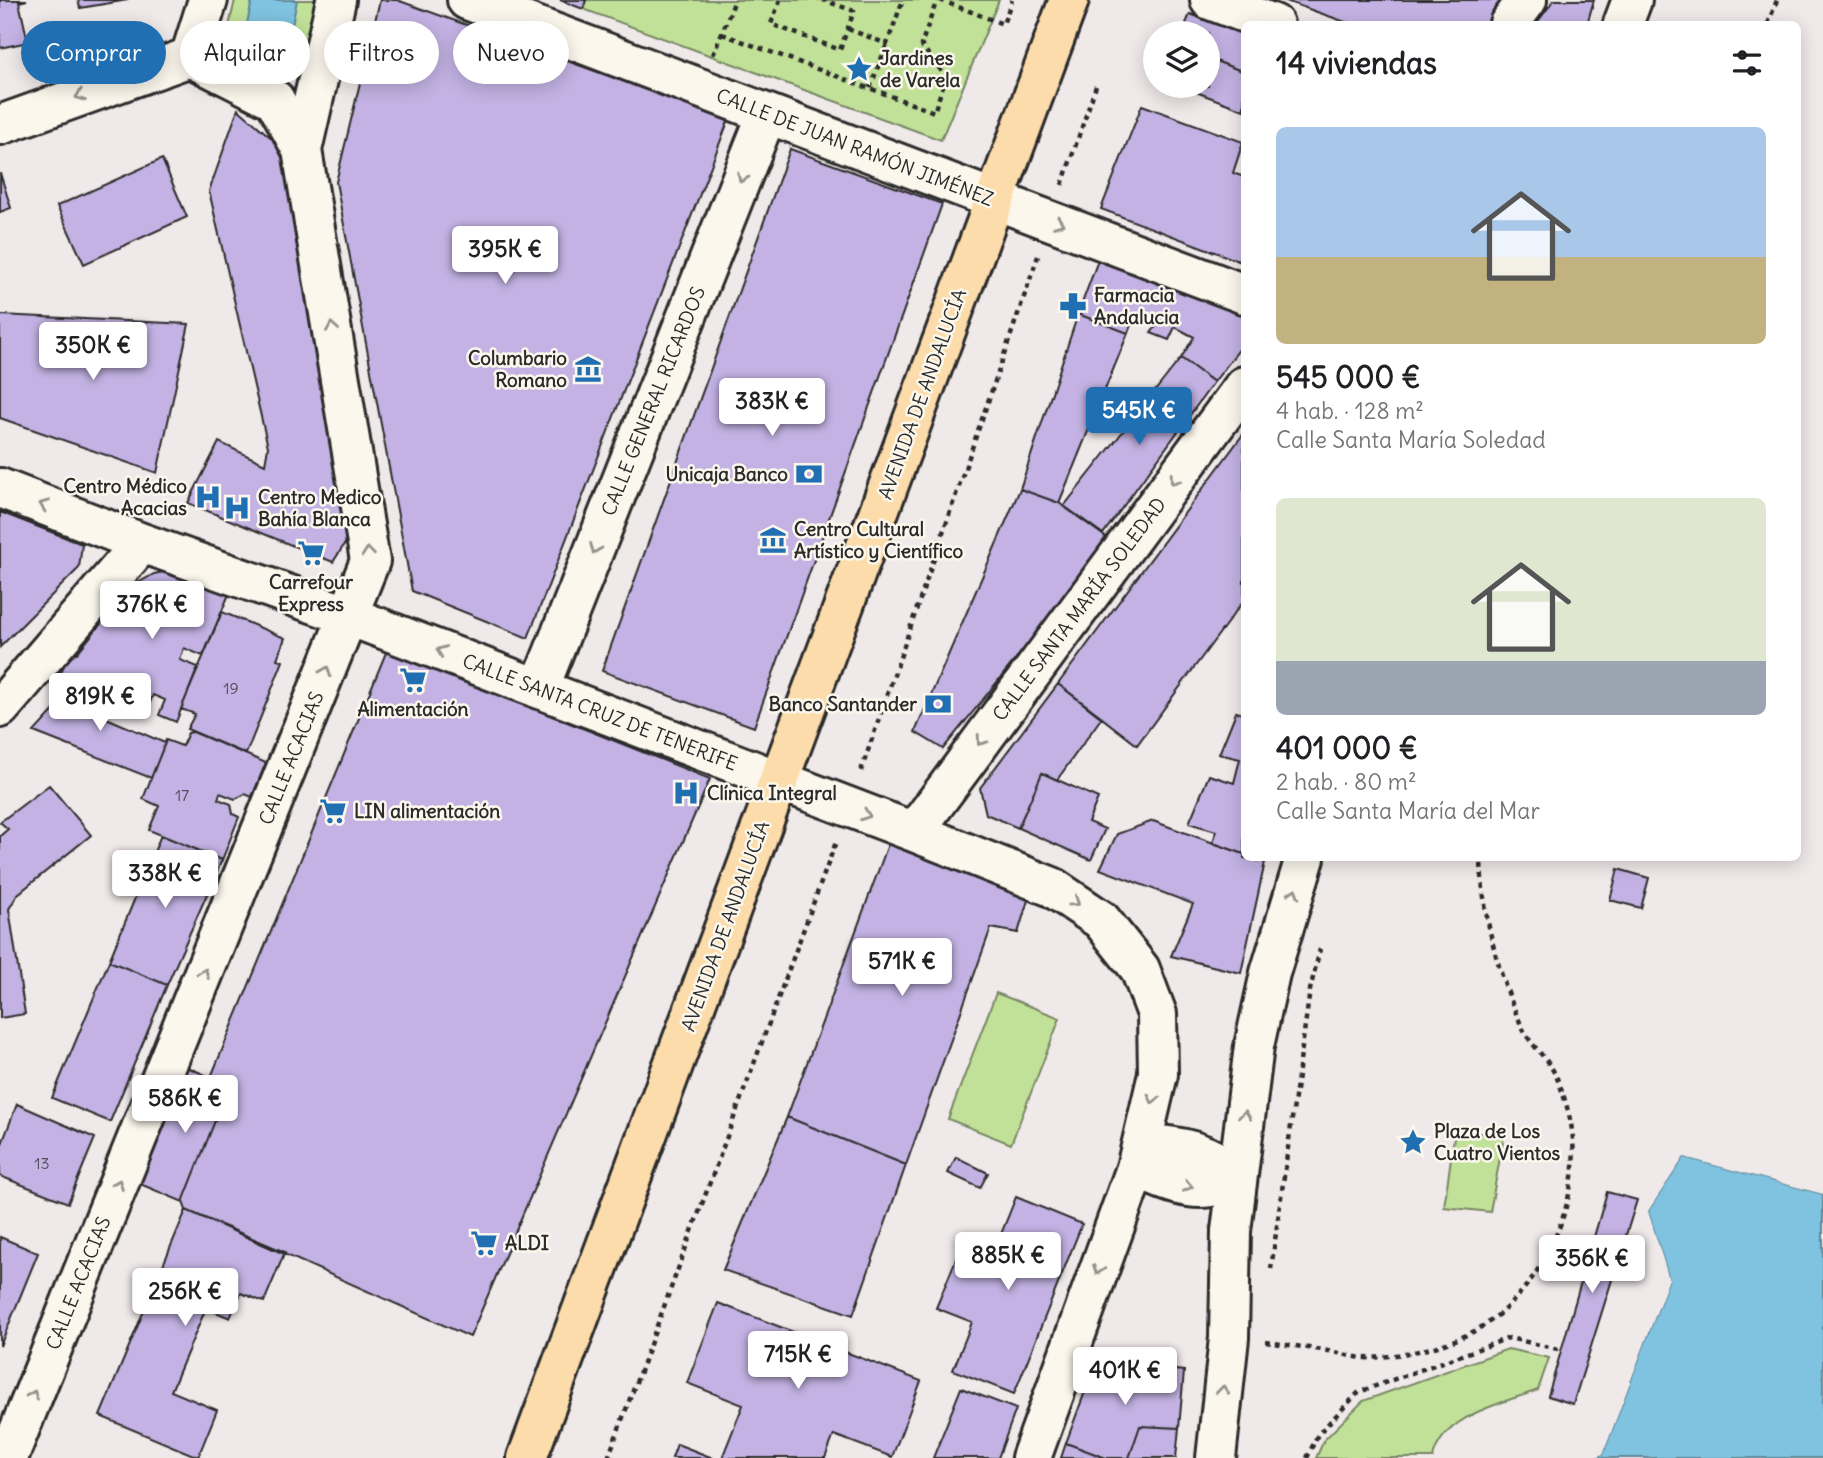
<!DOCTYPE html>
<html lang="es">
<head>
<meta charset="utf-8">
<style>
  :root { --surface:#fff; --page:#f2f2f2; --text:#202124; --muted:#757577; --accent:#1f6fb2 }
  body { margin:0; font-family:Delius,sans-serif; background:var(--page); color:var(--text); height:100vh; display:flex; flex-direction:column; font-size:26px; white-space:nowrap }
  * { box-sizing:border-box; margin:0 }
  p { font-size:23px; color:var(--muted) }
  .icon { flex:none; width:38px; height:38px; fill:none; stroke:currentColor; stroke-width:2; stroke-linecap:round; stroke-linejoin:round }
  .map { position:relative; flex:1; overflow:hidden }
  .details { position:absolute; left:1241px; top:21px; width:560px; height:840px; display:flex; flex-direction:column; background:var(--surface); border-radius:10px; box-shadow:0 4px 18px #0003 }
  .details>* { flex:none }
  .hud { position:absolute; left:21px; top:21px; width:665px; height:63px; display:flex; gap:14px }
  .buttons { position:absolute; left:1143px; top:21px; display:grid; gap:14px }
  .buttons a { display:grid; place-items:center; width:77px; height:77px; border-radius:50%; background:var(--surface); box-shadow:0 4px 18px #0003; font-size:35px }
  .price { position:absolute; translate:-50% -60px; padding:0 16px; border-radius:7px; background:#fff; color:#222; font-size:23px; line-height:46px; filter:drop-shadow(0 2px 4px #0008) }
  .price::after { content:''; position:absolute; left:50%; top:42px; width:21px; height:16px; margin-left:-10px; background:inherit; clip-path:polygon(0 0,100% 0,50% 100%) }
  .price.current { background:var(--accent); color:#fff }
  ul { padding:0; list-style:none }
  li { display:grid; align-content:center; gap:14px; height:371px; padding:0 35px }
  li span { display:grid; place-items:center; height:217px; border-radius:10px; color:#555 }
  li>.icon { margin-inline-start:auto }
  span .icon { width:126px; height:126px; fill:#fffc; stroke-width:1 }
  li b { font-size:30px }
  h2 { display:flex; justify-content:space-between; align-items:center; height:84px; padding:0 35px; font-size:30px }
  .pill { padding:0 24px; border-radius:32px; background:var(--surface); box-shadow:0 4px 18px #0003; font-size:24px; line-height:63px }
  .pill.current { background:var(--accent); color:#fff }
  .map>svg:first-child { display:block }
</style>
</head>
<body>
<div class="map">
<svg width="1823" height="1458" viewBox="0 0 1823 1458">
  <rect width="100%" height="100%" fill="#f0e9ea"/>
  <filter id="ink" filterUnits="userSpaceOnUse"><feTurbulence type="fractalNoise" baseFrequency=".0143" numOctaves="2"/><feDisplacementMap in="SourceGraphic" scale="14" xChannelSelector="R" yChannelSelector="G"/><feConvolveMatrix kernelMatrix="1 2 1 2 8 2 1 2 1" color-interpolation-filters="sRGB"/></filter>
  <g filter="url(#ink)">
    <!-- green -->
    <path fill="#c1e199" stroke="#768662" stroke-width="2" d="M235,0H316L298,75L222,56Z
      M586,0H999L941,140L583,9Z
      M996,993L1060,1018L1011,1144L948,1119Z
      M1455,1130L1504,1136L1490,1212L1444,1207Z
      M1508,1349L1549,1358L1538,1390C1503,1403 1442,1415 1433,1458H1316L1324,1440L1363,1401Z"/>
    <!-- water -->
    <path fill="#7fc3e0" stroke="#5d8698" stroke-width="2" d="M252,0H297L288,45L245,33Z
      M1684,1157L1823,1194V1458H1597L1603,1454L1669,1279L1648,1211Z"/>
    <!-- pier -->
    <path fill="#f0e9ea" d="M1685,1153L1823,1190V1194L1684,1157L1648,1211L1669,1279L1603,1454L1593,1458L1600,1452L1665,1279L1644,1210Z"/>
    <!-- building -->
    <path fill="#c3b2e3" stroke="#2b2b2b" stroke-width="2" d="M0,0H27L19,2L28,42L0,48Z
      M78,0H128L80,8Z
      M380,0H397L729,119L528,638L412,591L336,182Z
      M560,0H586L583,9Z
      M1283,0H1510L1497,24H1351Z
      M1554,0H1594L1587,24H1536Z
      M1190,14L1244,34V72L1208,58V33H1182Z
      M1208,58L1244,72V110L1180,86H1208Z
      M1142,105L1243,142L1233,173L1244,177V263L1101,209Z
      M238,109L283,148L350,536L333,562L188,503L219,442L265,464L268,447L209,191Z
      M790,149L942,204L754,727L602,671Z
      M162,159L187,217L84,264L57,206Z
      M0,173L11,208L0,212Z
      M1101,252L1244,306V343L1214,382L1181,358L1194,337L1175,327L1169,340L1151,333L1158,324L1134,317L1128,333L1078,314Z
      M1078,314L1128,333L1059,503L1020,489Z
      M0,315L189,324L157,473L0,418Z
      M1181,358L1214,382L1103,534L1064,506Z
      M1244,433V600L1137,745L1058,684Z
      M1020,489L1059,503L1111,541L943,749L915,732Z
      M0,512L82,544L79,568L0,647Z
      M183,568L235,580L203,656L184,648L180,660L198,667L176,722L159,715L165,700L153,695L146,713L59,678L69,652L77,653L131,587L154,574Z
      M222,612L285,638L277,659L283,661L246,754L187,729L195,714L181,709Z
      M387,650L710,779L470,1337L186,1210L183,1202L229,1085L211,1077Z
      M1058,684L1102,717L1057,780L1042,773L1018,828L986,814L980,788Z
      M77,685L112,699L104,717L165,743L151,778L34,732Z
      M1236,712L1244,714V854L1213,843L1216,831L1189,823L1209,775L1234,783L1240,759L1219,754Z
      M193,732L266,763L252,797L245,794L235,799L220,793L218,799L231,804L233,814L239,817L222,860L149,830L159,806L143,799L166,740L182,746L188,733Z
      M1042,773L1098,798L1088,822L1105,829L1091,860L1018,828Z
      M49,785L91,835L18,894L9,909L25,1014L0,1018V836L8,829L0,822Z
      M1153,821L1244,854V858L1265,862L1241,973L1171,956L1193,904L1100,869L1117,834Z
      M161,835L222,860L167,985L109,961Z
      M890,839L1032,887L1018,933L991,928L906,1165L787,1117Z
      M1618,869L1649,878L1641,908L1610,900Z
      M109,961L167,985L110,1122L52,1098Z
      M187,1067L229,1085L183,1202L140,1184Z
      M17,1104L95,1138L68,1203L0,1176V1149Z
      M787,1117L906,1165L853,1315L723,1270Z
      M956,1157L988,1173L980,1188L948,1173Z
      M1607,1192L1637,1200L1573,1404L1548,1396Z
      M1016,1197L1082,1224L1014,1394L953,1370L972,1322L936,1308L965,1237L995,1249Z
      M186,1210L285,1252L264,1302L241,1293L230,1318L206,1308L171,1391L217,1410L198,1457L100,1416Z
      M0,1237L38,1253L0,1346Z
      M718,1303L921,1381L892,1457L834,1435L825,1458H722L743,1405L687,1383Z
      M1096,1362L1184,1371L1179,1428L1140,1426L1129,1458H1106L1066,1443Z
      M961,1388L1016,1409L998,1458H933Z
      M1140,1426L1179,1428L1176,1458H1129Z
      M1066,1443L1106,1458H1061Z
      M677,1444L713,1458H672Z"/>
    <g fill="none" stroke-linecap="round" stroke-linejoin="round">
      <defs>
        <path id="minor" d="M467,0L1244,294
          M1210,0L1274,24
          M1509,24L1527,0
          M1623,24L1632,0
          M190,57L208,0
          M0,125L190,57
          M302,150L336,0
          M0,488L142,543L349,616L914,832L1052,887L1101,920L1140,969L1157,1014L1158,1074L1136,1168L1031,1458
          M539,689L767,114
          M0,708L142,543
          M914,832L1244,386
          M1136,1168C1172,1184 1203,1200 1238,1175C1208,1152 1180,1145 1143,1144
          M8,1458L370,561L302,150L275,100L190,57
          M1216,1458L1229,1338L1231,1231L1254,1046L1270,973L1305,858"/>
        <path id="major" d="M527,1458L1069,0"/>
      </defs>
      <!-- minor casing -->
      <use href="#minor" stroke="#2b2b2b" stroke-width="44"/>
      <!-- major casing -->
      <use href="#major" stroke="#2b2b2b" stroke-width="44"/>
      <!-- path -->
      <path stroke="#2b2b2b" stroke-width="4.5" stroke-dasharray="5 5" stroke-linecap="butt" d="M780,0L771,24L840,50L854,11L823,0
        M940,0L1003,24L1012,0
        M1768,24L1777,0
        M848,29L887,44L903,0
        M722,34L934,112L946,77L921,45L937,0
        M713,55L735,0
        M870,88L887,44
        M1062,185L1096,86
        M861,771L1038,256
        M1271,1269L1310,990L1320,949
        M1266,1342C1288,1345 1311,1348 1334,1352C1345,1354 1358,1359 1370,1358C1409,1355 1453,1346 1486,1324C1546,1283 1584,1196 1571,1124C1568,1109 1562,1088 1555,1074C1547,1058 1532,1046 1524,1031C1499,978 1482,916 1481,858
        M608,1458L836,842
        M1307,1458L1318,1434L1359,1392L1509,1338L1562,1350"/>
      <!-- minor -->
      <use href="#minor" stroke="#fbf7ec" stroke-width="38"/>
      <!-- major -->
      <use href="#major" stroke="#fddcac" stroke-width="38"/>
    </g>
    <!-- one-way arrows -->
    <defs><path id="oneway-chevron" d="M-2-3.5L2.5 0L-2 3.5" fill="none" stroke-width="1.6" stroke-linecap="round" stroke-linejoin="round" transform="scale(1.75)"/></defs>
    <g stroke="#93918c">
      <use href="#oneway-chevron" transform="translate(80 96) rotate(160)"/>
      <use href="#oneway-chevron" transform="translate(742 178) rotate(112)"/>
      <use href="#oneway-chevron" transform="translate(1059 223) rotate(21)"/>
      <use href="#oneway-chevron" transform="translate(332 327) rotate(-99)"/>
      <use href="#oneway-chevron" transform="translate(1174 480) rotate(127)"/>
      <use href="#oneway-chevron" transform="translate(44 505) rotate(-159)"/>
      <use href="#oneway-chevron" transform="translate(595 549) rotate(112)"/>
      <use href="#oneway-chevron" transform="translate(368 552) rotate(-96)"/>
      <use href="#oneway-chevron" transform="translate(441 651) rotate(-159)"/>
      <use href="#oneway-chevron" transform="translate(326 671) rotate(-68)"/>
      <use href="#oneway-chevron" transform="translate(981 741) rotate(127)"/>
      <use href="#oneway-chevron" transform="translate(866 815) rotate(20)"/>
      <use href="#oneway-chevron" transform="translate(1294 893) rotate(-73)"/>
      <use href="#oneway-chevron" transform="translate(1075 902) rotate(34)"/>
      <use href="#oneway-chevron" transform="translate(204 973) rotate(-68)"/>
      <use href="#oneway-chevron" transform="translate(1153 1099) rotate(103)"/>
      <use href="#oneway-chevron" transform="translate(1245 1115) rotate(-83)"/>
      <use href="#oneway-chevron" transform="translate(118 1184) rotate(-68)"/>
      <use href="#oneway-chevron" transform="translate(1188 1186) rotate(12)"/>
      <use href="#oneway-chevron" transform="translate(1098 1270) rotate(110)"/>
      <use href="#oneway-chevron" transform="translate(1223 1390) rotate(-84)"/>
      <use href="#oneway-chevron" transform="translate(33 1395) rotate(-68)"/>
    </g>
  </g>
  <!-- icons -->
  <defs>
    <symbol id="sight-bare" viewBox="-9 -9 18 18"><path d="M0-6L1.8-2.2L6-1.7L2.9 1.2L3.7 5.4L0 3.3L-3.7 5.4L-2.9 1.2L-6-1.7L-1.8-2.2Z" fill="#1f6fb2" stroke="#fbf7ec" stroke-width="2.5" paint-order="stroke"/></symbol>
    <symbol id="pharmacy-bare" viewBox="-9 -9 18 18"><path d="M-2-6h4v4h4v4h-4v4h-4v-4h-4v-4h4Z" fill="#1f6fb2" stroke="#fbf7ec" stroke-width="2.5" paint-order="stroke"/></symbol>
    <symbol id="museum-bare" viewBox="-9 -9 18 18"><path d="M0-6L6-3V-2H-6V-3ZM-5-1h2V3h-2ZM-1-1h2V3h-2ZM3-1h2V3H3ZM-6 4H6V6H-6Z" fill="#1f6fb2" stroke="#fbf7ec" stroke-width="2.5" paint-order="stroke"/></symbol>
    <symbol id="bank-bare" viewBox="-9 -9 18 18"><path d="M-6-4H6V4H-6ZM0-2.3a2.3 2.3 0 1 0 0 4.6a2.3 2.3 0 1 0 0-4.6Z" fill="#1f6fb2" stroke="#fbf7ec" stroke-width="2.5" paint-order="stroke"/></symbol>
    <symbol id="hospital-bare" viewBox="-9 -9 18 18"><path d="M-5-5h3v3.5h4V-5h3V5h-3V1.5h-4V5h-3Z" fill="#1f6fb2" stroke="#fbf7ec" stroke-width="2.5" paint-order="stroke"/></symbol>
    <symbol id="supermarket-bare" viewBox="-9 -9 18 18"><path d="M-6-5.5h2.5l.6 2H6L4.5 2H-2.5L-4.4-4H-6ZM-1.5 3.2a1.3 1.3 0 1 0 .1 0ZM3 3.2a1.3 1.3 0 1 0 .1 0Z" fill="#1f6fb2" stroke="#fbf7ec" stroke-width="2.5" paint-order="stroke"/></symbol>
  </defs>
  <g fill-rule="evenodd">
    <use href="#sight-bare" x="840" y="50" width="38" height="38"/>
    <use href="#pharmacy-bare" x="1054" y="287" width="38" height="38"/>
    <use href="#museum-bare" x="569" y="350" width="38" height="38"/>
    <use href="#bank-bare" x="790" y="455" width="38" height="38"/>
    <use href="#hospital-bare" x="189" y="478" width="38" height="38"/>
    <use href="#hospital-bare" x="218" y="489" width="38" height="38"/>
    <use href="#museum-bare" x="754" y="521" width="38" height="38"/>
    <use href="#supermarket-bare" x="292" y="534" width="38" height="38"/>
    <use href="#supermarket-bare" x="394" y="661" width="38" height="38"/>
    <use href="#bank-bare" x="919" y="685" width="38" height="38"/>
    <use href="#hospital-bare" x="667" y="774" width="38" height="38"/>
    <use href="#supermarket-bare" x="314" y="792" width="38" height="38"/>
    <use href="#sight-bare" x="1394" y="1123" width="38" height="38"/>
    <use href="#supermarket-bare" x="465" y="1224" width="38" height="38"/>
  </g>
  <g text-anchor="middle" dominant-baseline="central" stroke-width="5" stroke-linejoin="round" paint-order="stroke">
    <!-- number labels -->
    <g font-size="16" fill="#514d59">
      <text x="231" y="688">19</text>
      <text x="182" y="795">17</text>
      <text x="42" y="1163">13</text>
    </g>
    <!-- poi labels -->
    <g font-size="19" font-weight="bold" fill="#2b2b2b" stroke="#fbf7ec" text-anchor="start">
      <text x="880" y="58">Jardines<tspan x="880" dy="22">de Varela</tspan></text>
      <text x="1094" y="295">Farmacia<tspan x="1094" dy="22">Andalucia</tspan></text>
      <text x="567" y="358" text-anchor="end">Columbario<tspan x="567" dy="22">Romano</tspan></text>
      <text x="788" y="474" text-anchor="end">Unicaja Banco</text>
      <text x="187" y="486" text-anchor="end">Centro Médico<tspan x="187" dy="22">Acacias</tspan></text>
      <text x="258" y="497">Centro Medico<tspan x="258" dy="22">Bahía Blanca</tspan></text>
      <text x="794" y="529">Centro Cultural<tspan x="794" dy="22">Artístico y Científico</tspan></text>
      <text x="311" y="582" text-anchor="middle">Carrefour<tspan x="311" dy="22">Express</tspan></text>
      <text x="917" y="704" text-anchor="end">Banco Santander</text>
      <text x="413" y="709" text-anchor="middle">Alimentación</text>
      <text x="707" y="793">Clínica Integral</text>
      <text x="354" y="811">LIN alimentación</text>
      <text x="1434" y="1131">Plaza de Los<tspan x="1434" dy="22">Cuatro Vientos</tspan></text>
      <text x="505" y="1243">ALDI</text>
    </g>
    <!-- street labels -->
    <g font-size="19" fill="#2b2b2b" stroke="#fbf7ec">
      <text transform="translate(855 147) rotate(21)">CALLE DE JUAN RAMÓN JIMÉNEZ</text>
      <text transform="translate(922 394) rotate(-70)">AVENIDA DE ANDALUCÍA</text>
      <text transform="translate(653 401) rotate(-68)">CALLE GENERAL RICARDOS</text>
      <text transform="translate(1079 609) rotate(-53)">CALLE SANTA MARÍA SOLEDAD</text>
      <text transform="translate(600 712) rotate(21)">CALLE SANTA CRUZ DE TENERIFE</text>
      <text transform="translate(291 758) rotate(-68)">CALLE ACACIAS</text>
      <text transform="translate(725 926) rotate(-70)">AVENIDA DE ANDALUCÍA</text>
      <text transform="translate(78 1283) rotate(-68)">CALLE ACACIAS</text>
    </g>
  </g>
</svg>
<div class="buttons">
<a><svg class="icon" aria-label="layers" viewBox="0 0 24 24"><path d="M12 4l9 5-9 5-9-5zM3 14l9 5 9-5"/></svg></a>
</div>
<b class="price" style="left:505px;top:286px">395K €</b>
<b class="price" style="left:93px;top:382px">350K €</b>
<b class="price" style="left:772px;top:438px">383K €</b>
<b class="price current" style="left:1139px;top:447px">545K €</b>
<b class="price" style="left:152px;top:641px">376K €</b>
<b class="price" style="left:100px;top:733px">819K €</b>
<b class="price" style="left:165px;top:910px">338K €</b>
<b class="price" style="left:902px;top:998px">571K €</b>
<b class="price" style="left:185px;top:1135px">586K €</b>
<b class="price" style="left:1008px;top:1292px">885K €</b>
<b class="price" style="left:1592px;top:1295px">356K €</b>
<b class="price" style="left:185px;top:1328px">256K €</b>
<b class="price" style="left:798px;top:1391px">715K €</b>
<b class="price" style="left:1125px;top:1407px">401K €</b>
<div class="hud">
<a class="pill current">Comprar</a>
<a class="pill">Alquilar</a>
<a class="pill">Filtros</a>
<a class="pill">Nuevo</a>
</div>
<section class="details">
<h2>14 viviendas<svg class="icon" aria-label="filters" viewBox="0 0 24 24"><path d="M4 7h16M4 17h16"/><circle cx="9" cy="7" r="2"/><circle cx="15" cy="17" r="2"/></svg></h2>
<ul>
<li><span style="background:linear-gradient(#a9c7e8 60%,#c2b280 0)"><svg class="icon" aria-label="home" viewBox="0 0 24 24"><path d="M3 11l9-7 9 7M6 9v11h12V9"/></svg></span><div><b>545 000 €</b><p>4 hab. · 128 m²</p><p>Calle Santa María Soledad</p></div></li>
<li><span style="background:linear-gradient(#dfe7d0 75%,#9aa5b1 0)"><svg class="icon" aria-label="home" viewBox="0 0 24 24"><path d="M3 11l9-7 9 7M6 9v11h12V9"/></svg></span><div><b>401 000 €</b><p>2 hab. · 80 m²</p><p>Calle Santa María del Mar</p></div></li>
</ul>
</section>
</div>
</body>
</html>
